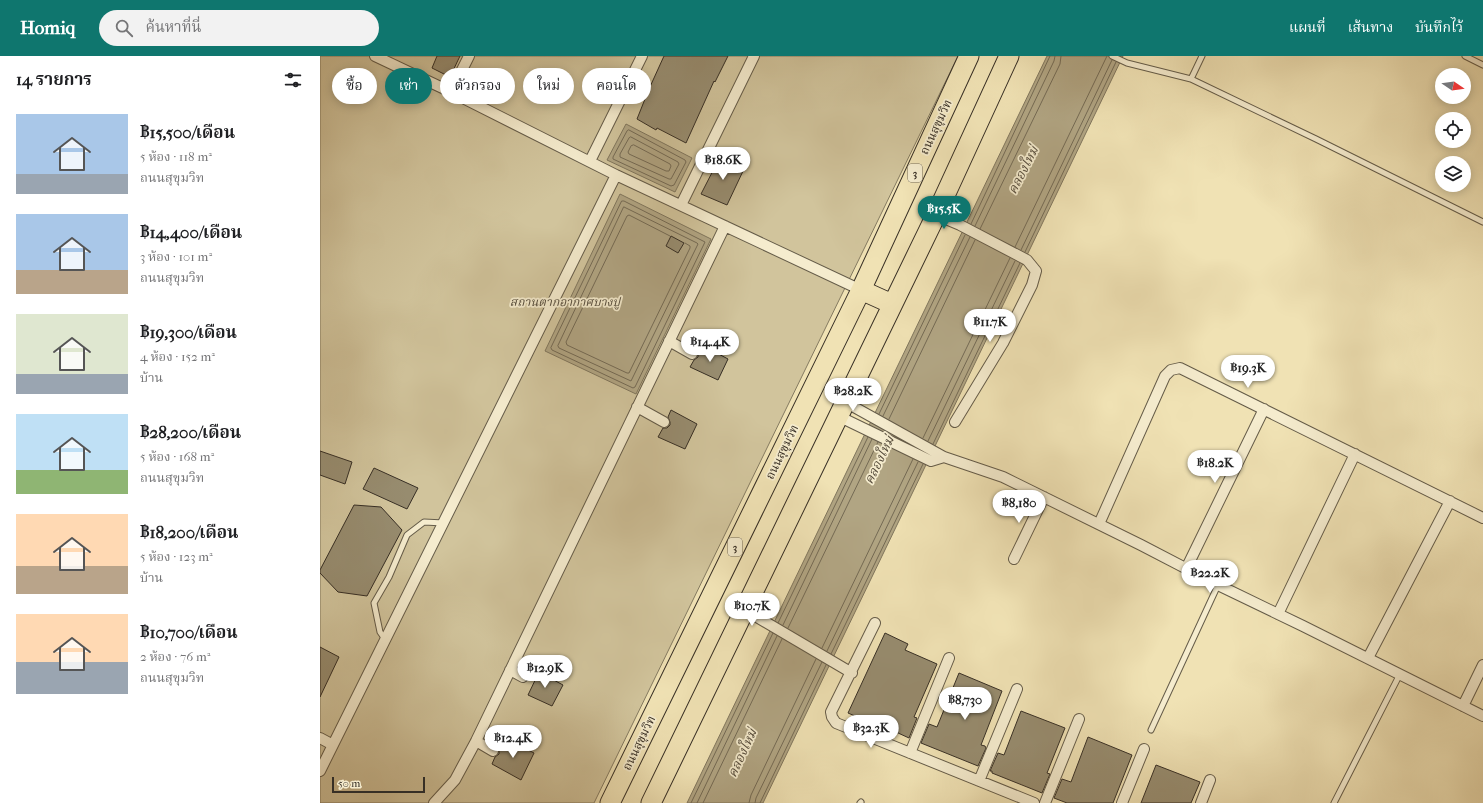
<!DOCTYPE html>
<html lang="th">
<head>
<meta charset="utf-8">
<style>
  :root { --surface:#fff; --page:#f2f2f2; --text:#202124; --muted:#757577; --accent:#0f766e }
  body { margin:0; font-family:"IM FELL French Canon","Noto Serif Thai",serif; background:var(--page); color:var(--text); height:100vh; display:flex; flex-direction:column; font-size:15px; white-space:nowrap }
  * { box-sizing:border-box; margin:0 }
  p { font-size:13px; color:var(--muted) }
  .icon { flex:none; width:22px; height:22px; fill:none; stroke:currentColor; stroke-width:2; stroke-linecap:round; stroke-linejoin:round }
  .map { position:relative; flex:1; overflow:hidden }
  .panel { display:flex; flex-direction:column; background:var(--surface); width:320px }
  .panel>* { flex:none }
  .guide { position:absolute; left:12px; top:12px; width:380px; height:36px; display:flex; gap:8px }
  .needle { width:26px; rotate:103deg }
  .fabs { position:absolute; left:1115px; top:12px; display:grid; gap:8px }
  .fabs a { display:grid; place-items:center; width:36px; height:36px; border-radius:50%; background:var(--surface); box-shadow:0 2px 10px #0003; font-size:20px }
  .scale { position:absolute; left:12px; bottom:10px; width:93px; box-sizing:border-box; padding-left:4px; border:2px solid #372f25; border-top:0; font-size:11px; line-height:14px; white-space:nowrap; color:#372f25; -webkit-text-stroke:3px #f5ecce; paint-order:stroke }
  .price { position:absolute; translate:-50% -34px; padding:0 9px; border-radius:14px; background:#fff; color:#222; font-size:13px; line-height:26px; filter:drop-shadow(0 1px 2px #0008) }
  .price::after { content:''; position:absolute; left:50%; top:24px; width:12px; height:9px; margin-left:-6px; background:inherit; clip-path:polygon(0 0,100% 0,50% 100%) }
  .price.selected { background:var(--accent); color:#fff }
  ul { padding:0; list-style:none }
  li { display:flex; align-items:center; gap:12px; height:100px; padding:0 16px }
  li span { display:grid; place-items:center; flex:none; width:112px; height:80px; border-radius:0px; color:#555 }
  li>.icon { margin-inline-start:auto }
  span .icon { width:48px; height:48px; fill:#fffc; stroke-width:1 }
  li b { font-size:17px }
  h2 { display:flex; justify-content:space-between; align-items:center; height:48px; padding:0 16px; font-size:17px }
  .pill { padding:0 14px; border-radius:18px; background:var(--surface); box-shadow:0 2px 10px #0003; font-size:14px; line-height:36px }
  .pill.selected { background:var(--accent); color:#fff }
  header { display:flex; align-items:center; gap:24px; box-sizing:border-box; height:56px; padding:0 20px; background:var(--accent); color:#fff }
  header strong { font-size:19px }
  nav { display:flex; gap:22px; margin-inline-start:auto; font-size:14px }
  .search { width:280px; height:36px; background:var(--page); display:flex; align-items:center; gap:10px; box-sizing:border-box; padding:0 14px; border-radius:22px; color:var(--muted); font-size:15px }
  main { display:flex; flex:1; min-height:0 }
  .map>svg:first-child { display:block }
</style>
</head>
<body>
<header>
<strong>Homiq</strong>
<div class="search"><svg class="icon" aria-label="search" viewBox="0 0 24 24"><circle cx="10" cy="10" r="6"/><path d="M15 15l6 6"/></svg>ค้นหาที่นี่</div>
<nav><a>แผนที่</a><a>เส้นทาง</a><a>บันทึกไว้</a></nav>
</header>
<main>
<section class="panel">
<h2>14 รายการ<svg class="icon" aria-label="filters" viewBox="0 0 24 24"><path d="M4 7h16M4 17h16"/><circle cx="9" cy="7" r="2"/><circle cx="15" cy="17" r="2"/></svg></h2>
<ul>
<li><span style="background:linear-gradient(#a9c7e8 75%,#9aa5b1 0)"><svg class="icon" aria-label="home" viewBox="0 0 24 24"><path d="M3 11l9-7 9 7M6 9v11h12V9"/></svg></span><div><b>฿15,500/เดือน</b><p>5 ห้อง · 118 m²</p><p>ถนนสุขุมวิท</p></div></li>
<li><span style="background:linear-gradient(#a9c7e8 70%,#b9a48a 0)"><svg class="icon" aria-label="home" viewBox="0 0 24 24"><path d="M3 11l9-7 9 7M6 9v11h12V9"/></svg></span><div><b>฿14,400/เดือน</b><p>3 ห้อง · 101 m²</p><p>ถนนสุขุมวิท</p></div></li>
<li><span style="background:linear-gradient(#dfe7d0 75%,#9aa5b1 0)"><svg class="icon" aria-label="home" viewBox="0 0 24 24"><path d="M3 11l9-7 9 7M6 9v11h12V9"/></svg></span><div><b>฿19,300/เดือน</b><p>4 ห้อง · 152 m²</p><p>บ้าน</p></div></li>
<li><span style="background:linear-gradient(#bfe0f5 70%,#8fb573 0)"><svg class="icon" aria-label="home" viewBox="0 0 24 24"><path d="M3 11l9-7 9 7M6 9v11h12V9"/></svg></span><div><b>฿28,200/เดือน</b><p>5 ห้อง · 168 m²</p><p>ถนนสุขุมวิท</p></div></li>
<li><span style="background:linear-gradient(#ffd9b3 65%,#b9a48a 0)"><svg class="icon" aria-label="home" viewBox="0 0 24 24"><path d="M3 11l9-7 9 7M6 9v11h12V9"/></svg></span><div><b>฿18,200/เดือน</b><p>5 ห้อง · 123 m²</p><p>บ้าน</p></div></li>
<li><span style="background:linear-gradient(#ffd9b3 60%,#9aa5b1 0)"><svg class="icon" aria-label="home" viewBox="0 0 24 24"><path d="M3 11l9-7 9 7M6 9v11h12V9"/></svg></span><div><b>฿10,700/เดือน</b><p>2 ห้อง · 76 m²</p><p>ถนนสุขุมวิท</p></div></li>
</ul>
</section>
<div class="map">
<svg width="1163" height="747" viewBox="0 0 1163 747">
  <rect width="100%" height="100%" fill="#f0e2b4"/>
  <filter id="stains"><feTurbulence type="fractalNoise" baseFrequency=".005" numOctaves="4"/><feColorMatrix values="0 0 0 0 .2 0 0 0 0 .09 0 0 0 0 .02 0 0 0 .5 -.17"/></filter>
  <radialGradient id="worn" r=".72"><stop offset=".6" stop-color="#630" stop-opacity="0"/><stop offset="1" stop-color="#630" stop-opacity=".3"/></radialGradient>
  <!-- green -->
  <path fill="#d1c49c" stroke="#847a60" d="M0,0H638L274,747H0Z"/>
  <!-- water -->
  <path fill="#b1a583" stroke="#80765d" d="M727,0H803L443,747H367Z
    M306,68L372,102L355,136L287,104Z
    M300,138L391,183L316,338L225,295Z"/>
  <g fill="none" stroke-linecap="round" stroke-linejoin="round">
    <!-- shore -->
    <path stroke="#746a54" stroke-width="1" d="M309,74L365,104L366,106L354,129L351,130L293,103V101L307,75Z
      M311,81L358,106L359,108L351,123H349L300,101V98L309,82Z
      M314,89L350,108L351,110L349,115H346L309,98L308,96L311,90Z
      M302,145H304L385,186L315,331L313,332L232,294L231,292Z
      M304,151L377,187L378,188L311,325L239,292L238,290Z
      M651,168L730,0
      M655,170L734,5L735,0
      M660,173L740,8L741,0
      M350,180L309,159L307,160L246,286L247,289L307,317H309L370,192V190L365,187
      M695,191L787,0
      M701,194L792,4
      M705,196L796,6
      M559,358L645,179
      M563,360L650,181
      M569,363L655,184
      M603,382L690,202
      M608,385L695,205
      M613,388L700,207
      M458,567L548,381
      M463,569L552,383
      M468,572L558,386
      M502,592L593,403
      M507,595L598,406
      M511,598L603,408
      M371,747L453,577
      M377,747L457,580
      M383,747L462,583
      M429,747L431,739L496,603
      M435,747L436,742L502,606
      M440,747L506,609"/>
  </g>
  <!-- building -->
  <path fill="#978c6f" stroke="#372f25" d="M117,0H140L130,21L112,12Z
    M344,0H408L395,26L394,25L366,87L337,72L336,74L317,63L329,33Z
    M400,101L424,113L407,149L381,138Z
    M351,180L364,187L358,197L346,190Z
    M382,289L408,303L398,324L370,311L374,304L378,301V297Z
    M351,354L377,368L365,393L338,381L343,372H347L350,369V366L348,361Z
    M0,395L32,406L25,428L0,419Z
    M54,412L98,432L87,453L43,433Z
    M34,449L61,451L82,474L47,540L18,536L0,517V514Z
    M565,577L588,588L585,594L617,608L594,661L597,662L589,682L552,665L551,667L528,657Z
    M0,591L19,601L0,641Z
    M219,616L243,629L232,650L208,639Z
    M639,617L682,635L661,689L665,690L666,692L658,710L601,687L609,668L617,671Z
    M701,655L745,672L727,717L730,718L722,737L672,717V715H670L678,697L684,699Z
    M768,681L812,699L793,747H747L734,742L742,723L751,726Z
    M185,682L214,697L201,724L172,708L175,701L179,698V693Z
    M836,709L880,726L871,747H821Z"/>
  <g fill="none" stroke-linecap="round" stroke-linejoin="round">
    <defs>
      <path id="lane" d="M792,0L807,7L871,23L996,83L1163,166
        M1145,0L1163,9
        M871,23L882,0
        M65,583L60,576L54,547L69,521L87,479L104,466L124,467
        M831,674L898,529
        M540,747L541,746
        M1014,747L1080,618"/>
      <path id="street" d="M55,0L131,36L296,119L541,234
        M131,36L149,0
        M270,105L322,0
        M361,149L434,0
        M616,159L640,169L707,204L716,215L712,229L683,287L635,366
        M349,285L372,298
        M525,346L624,401L683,421L821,489L898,529L983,570L1163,660
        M317,351L344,366
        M518,360L611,405L624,401
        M779,468L845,320L851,314L860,312L1163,462
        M694,503L724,441
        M866,513L944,353
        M425,554L532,617
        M958,558L1035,398
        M555,567L511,656L512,661L516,667L714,747
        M1048,602L1130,445
        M190,614L203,621
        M1143,650L1163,609
        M0,682L13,689
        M156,685L173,695
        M590,697L629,602
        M0,715L296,119
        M659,725L697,633
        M114,747L135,724L156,685L405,170
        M725,747L759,663
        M802,747L824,693
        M881,747L890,724"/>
      <path id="highway" d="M541,234L572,248
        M290,747L541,234L649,0
        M331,747L616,159L689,0"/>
    </defs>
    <!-- lane casing -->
    <use href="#lane" stroke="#655c49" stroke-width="7"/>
    <!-- street casing -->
    <use href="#street" stroke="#655c49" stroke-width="12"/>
    <!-- highway casing -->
    <use href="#highway" stroke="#372f25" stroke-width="21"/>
    <!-- lane -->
    <use href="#lane" stroke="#f5ecce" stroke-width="5"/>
    <!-- street -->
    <use href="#street" stroke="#f5ecce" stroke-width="10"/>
    <!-- highway -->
    <use href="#highway" stroke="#f0e2b4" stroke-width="19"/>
  </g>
  <g text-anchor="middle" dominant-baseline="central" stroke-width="3.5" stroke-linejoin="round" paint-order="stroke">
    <!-- shield labels -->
    <g fill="#f5ecce" stroke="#706858" stroke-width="1">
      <rect x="588" y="108" width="14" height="18" rx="3"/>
      <rect x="408" y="482" width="14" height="18" rx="3"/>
    </g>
    <g font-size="11" font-weight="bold" fill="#372f25">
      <text x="595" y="117">3</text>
      <text x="415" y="491">3</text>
    </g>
    <!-- street labels -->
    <g font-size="12" fill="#372f25" stroke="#f5ecce">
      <text transform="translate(616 71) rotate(-65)">ถนนสุขุมวิท</text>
      <text transform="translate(462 396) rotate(-64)">ถนนสุขุมวิท</text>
      <text transform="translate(319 687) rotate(-64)">ถนนสุขุมวิท</text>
    </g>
    <!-- park labels -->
    <g font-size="12" font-style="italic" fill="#564d3d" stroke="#f5ecce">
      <text x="245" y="246">สถานตากอากาศบางปู</text>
    </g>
    <!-- water labels -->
    <g font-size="13" font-style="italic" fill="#564c3c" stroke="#f5ecce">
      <text transform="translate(703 114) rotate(-63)">คลองใหม่</text>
      <text transform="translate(559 404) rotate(-64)">คลองใหม่</text>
      <text transform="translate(422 697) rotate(-65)">คลองใหม่</text>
    </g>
  </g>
  <rect width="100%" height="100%" filter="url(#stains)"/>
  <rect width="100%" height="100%" fill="url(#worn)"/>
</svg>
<div class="fabs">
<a><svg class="needle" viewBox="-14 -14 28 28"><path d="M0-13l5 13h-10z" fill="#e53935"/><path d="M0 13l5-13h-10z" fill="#757577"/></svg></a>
<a><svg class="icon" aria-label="locate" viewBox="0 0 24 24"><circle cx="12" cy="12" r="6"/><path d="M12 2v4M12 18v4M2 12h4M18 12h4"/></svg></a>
<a><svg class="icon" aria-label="layers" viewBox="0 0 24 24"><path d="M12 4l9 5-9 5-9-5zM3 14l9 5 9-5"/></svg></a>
</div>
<div class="scale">50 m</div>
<b class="price" style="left:403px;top:125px">฿18.6K</b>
<b class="price selected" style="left:624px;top:174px">฿15.5K</b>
<b class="price" style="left:670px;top:287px">฿11.7K</b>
<b class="price" style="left:390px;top:307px">฿14.4K</b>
<b class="price" style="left:928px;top:333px">฿19.3K</b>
<b class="price" style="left:533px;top:356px">฿28.2K</b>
<b class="price" style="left:895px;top:428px">฿18.2K</b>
<b class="price" style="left:699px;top:468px">฿8,180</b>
<b class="price" style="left:890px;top:538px">฿22.2K</b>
<b class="price" style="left:432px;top:571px">฿10.7K</b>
<b class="price" style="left:225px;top:633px">฿12.9K</b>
<b class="price" style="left:645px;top:665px">฿8,730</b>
<b class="price" style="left:551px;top:693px">฿32.3K</b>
<b class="price" style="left:193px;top:703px">฿12.4K</b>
<div class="guide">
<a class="pill">ซื้อ</a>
<a class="pill selected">เช่า</a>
<a class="pill">ตัวกรอง</a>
<a class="pill">ใหม่</a>
<a class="pill">คอนโด</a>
</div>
</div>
</main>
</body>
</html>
